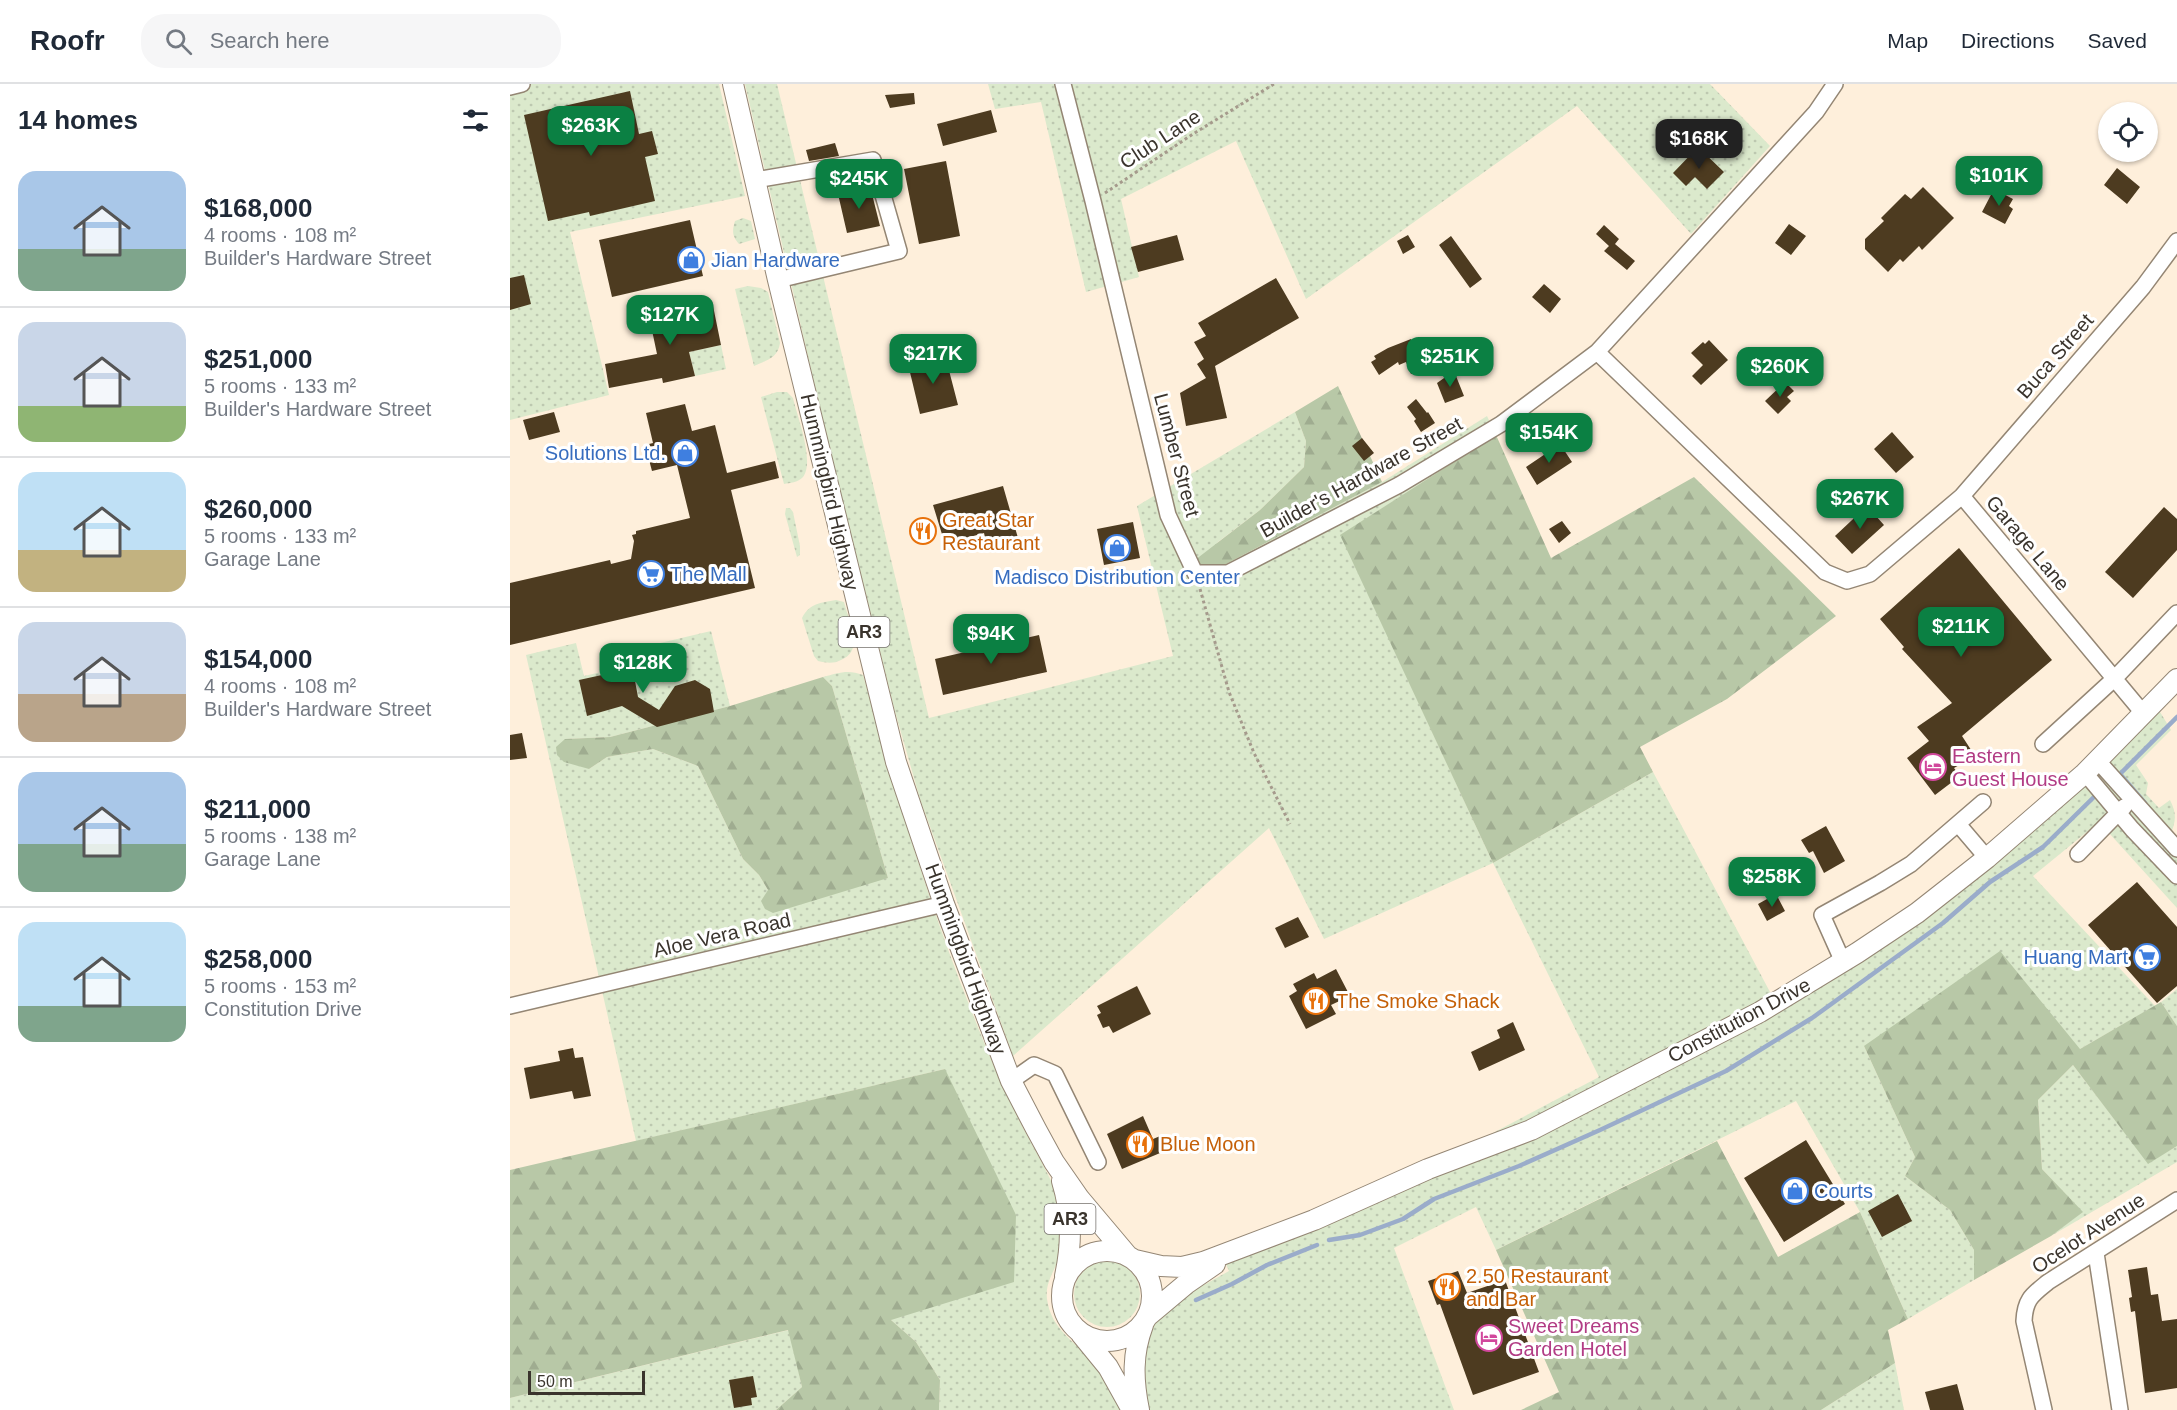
<!DOCTYPE html>
<html lang="en">
<head>
<meta charset="utf-8">
<style>
  :root { --surface:#fff; --page:#f6f6f7; --text:#1f2937; --muted:#747a83; --line:#e0e1e3; --accent:#0b8043 }
  body { margin:0; font-family:Arial,sans-serif; background:var(--page); color:var(--text); height:100vh; display:flex; flex-direction:column; font-size:22px; white-space:nowrap }
  * { box-sizing:border-box; margin:0 }
  p { font-size:20px; color:var(--muted) }
  .icon { flex:none; width:33px; height:33px; fill:none; stroke:currentColor; stroke-width:2; stroke-linecap:round; stroke-linejoin:round }
  .map { position:relative; flex:1; overflow:hidden }
  .panel { display:flex; flex-direction:column; background:var(--surface); width:510px }
  .panel>* { flex:none }
  .buttons { position:absolute; left:1588px; top:18px; display:grid; gap:12px }
  .buttons a { display:grid; place-items:center; width:60px; height:60px; border-radius:50%; background:var(--surface); box-shadow:0 2px 4px #0004; font-size:30px }
  .scale { position:absolute; left:18px; bottom:15px; width:117px; box-sizing:border-box; padding-left:6px; border:3px solid #3a342d; border-top:0; font-size:16px; line-height:21px; white-space:nowrap; color:#3a342d; -webkit-text-stroke:4px #fff; paint-order:stroke }
  .price { position:absolute; translate:-50% -51px; padding:0 14px; border-radius:12px; background:var(--accent); color:#fff; font-size:20px; line-height:39px; filter:drop-shadow(0 2px 3px #0008) }
  .price::after { content:''; position:absolute; left:50%; top:36px; width:18px; height:14px; margin-left:-9px; background:inherit; clip-path:polygon(0 0,100% 0,50% 100%) }
  .price.active { background:#222; color:#fff }
  ul { padding:0; list-style:none }
  li { display:flex; align-items:center; gap:18px; height:150px; padding:0 18px }
  li+li { border-top:2px solid var(--line) }
  li span { display:grid; place-items:center; flex:none; width:168px; height:120px; border-radius:18px; color:#555 }
  li>.icon { margin-inline-start:auto }
  span .icon { width:72px; height:72px; fill:#fffc; stroke-width:1 }
  li b { font-size:26px }
  h2 { display:flex; justify-content:space-between; align-items:center; height:72px; padding:0 18px; font-size:26px }
  header { display:flex; align-items:center; gap:36px; box-sizing:border-box; height:84px; padding:0 30px; background:var(--surface); border-bottom:2px solid var(--line) }
  header strong { font-size:28px }
  nav { display:flex; gap:33px; margin-inline-start:auto; font-size:21px }
  .search { width:420px; height:54px; background:var(--page); display:flex; align-items:center; gap:15px; box-sizing:border-box; padding:0 21px; border-radius:24px; color:var(--muted); font-size:22px }
  main { display:flex; flex:1; min-height:0 }
  .map>svg:first-child { display:block }
</style>
</head>
<body>
<header>
<strong>Roofr</strong>
<div class="search"><svg class="icon" aria-label="search" viewBox="0 0 24 24"><circle cx="10" cy="10" r="6"/><path d="M15 15l6 6"/></svg>Search here</div>
<nav><a>Map</a><a>Directions</a><a>Saved</a></nav>
</header>
<main>
<section class="panel">
<h2>14 homes<svg class="icon" aria-label="filters" viewBox="0 0 24 24"><path d="M4 7h16M4 17h16"/><circle cx="9" cy="7" r="2"/><circle cx="15" cy="17" r="2"/></svg></h2>
<ul>
<li><span style="background:linear-gradient(#a9c7e8 65%,#7fa58c 0)"><svg class="icon" aria-label="home" viewBox="0 0 24 24"><path d="M3 11l9-7 9 7M6 9v11h12V9"/></svg></span><div><b>$168,000</b><p>4 rooms · 108 m²</p><p>Builder's Hardware Street</p></div></li>
<li><span style="background:linear-gradient(#c9d6e8 70%,#8fb573 0)"><svg class="icon" aria-label="home" viewBox="0 0 24 24"><path d="M3 11l9-7 9 7M6 9v11h12V9"/></svg></span><div><b>$251,000</b><p>5 rooms · 133 m²</p><p>Builder's Hardware Street</p></div></li>
<li><span style="background:linear-gradient(#bfe0f5 65%,#c2b280 0)"><svg class="icon" aria-label="home" viewBox="0 0 24 24"><path d="M3 11l9-7 9 7M6 9v11h12V9"/></svg></span><div><b>$260,000</b><p>5 rooms · 133 m²</p><p>Garage Lane</p></div></li>
<li><span style="background:linear-gradient(#c9d6e8 60%,#b9a48a 0)"><svg class="icon" aria-label="home" viewBox="0 0 24 24"><path d="M3 11l9-7 9 7M6 9v11h12V9"/></svg></span><div><b>$154,000</b><p>4 rooms · 108 m²</p><p>Builder's Hardware Street</p></div></li>
<li><span style="background:linear-gradient(#a9c7e8 60%,#7fa58c 0)"><svg class="icon" aria-label="home" viewBox="0 0 24 24"><path d="M3 11l9-7 9 7M6 9v11h12V9"/></svg></span><div><b>$211,000</b><p>5 rooms · 138 m²</p><p>Garage Lane</p></div></li>
<li><span style="background:linear-gradient(#bfe0f5 70%,#7fa58c 0)"><svg class="icon" aria-label="home" viewBox="0 0 24 24"><path d="M3 11l9-7 9 7M6 9v11h12V9"/></svg></span><div><b>$258,000</b><p>5 rooms · 153 m²</p><p>Constitution Drive</p></div></li>
</ul>
</section>
<div class="map">
<svg width="1667" height="1326" viewBox="0 0 1667 1326">
  <defs>
    <pattern id="grass-dots" width="8" height="8" patternUnits="userSpaceOnUse" patternTransform="scale(1.5)"><rect width="8" height="8" fill="#dbe9cc"/><path d="M2 2h.1M6 6h.1" fill="none" stroke="#bdc8b0" stroke-width="1.8" stroke-linecap="round"/></pattern>
    <pattern id="forest-firs" width="22" height="20" patternUnits="userSpaceOnUse" patternTransform="scale(1.5)"><rect width="22" height="20" fill="#b8c8a7"/><path d="M5 1l3.5 6h-7zM16 11l3.5 6h-7z" fill="#9fac90"/></pattern>
  </defs>
  <rect width="100%" height="100%" fill="#feefdb"/>
  <!-- grass -->
  <path fill="url(#grass-dots)" d="M0,0H209L235,112L60,148L99,311L0,336Z
    M235,0H267L419,634L663,572L627,422L785,328L796,357L794,383L750,426L708,458L689,485L716,480L872,398L977,332L986,351L831,451L983,779L1143,688L1260,908L1250,926L1407,829L1644,618L1661,646L1626,681L1638,699L1636,710L1649,724L1660,716C1667,730 1666,737 1660,752L1667,761V824L1589,738L1523,792L1645,922L1570,965L1354,962L1405,1073L1395,1092L1440,1126L1464,1166V1196L1398,1235L1350,1128L1286,1017L986,1166L966,1123L884,1164L944,1326H637L631,1306L637,1254L646,1238L674,1212L719,1187L710,1167L926,1079L1089,993L983,779L814,855L759,744L503,972L410,715L384,624L312,333Z
    M478,0H1200L1260,62L1181,150L1067,22L796,215L726,57L611,115L629,193L576,208L531,18L485,25Z
    M233,134L241,137L245,155L229,160C222,152 222,147 225,137Z
    M238,202L251,204L258,208L270,259C268,274 257,276 244,282L225,205Z
    M211,261L216,285L185,292L179,268Z
    M267,308H277L283,314C287,332 306,380 292,394C288,398 280,399 274,400L251,313Z
    M276,424H280L283,428L290,462V471L287,473L275,430Z
    M326,516L334,518C339,538 355,566 331,576C323,580 317,579 308,577L304,572L292,534C300,519 310,519 326,516Z
    M201,547L220,622L100,653L55,655L79,685L97,673L143,665L188,682L233,775L249,791L258,806L378,794L322,602L313,593C328,589 338,585 353,591C385,705 418,819 462,928C476,965 492,1001 509,1036C520,1058 533,1079 543,1101C552,1123 555,1149 549,1172C545,1188 535,1197 537,1215C541,1246 566,1258 584,1279C596,1293 603,1311 612,1326H429L430,1296L406,1258L381,1236L435,985L126,1057L16,571L66,559L74,592L100,586L112,568Z
    M1667,905V942L1651,918Z
    M1563,981L1638,1079L1667,1062V1078L1541,1152L1572,1128L1532,1085L1528,1016Z
    M564 1210a33 33 0 1 1 66 0a33 33 0 1 1-66 0Z
    M279,1246L292,1303L266,1326H0V1314Z
    M1385,1279L1394,1326H1311Z"/>
  <!-- forest -->
  <path fill="url(#forest-firs)" d="M828,302L872,398L716,480L689,485L685,476L750,426L794,383L796,357L785,328Z
    M986,351L1041,474L1184,393L1326,532L1217,615L1130,663L1143,688L983,779L830,451Z
    M313,593L322,602L378,794L263,829L255,825L251,817L258,806L249,791L233,775L188,682L143,665L97,673L79,685L54,678L47,671L46,663L55,655L100,653L220,622Z
    M1490,867L1570,965L1651,918L1667,942V1062L1638,1080L1563,981L1528,1016L1532,1085L1573,1128L1541,1152L1464,1196V1166L1440,1126L1395,1092L1405,1073L1354,962Z
    M435,985L506,1131L504,1198L381,1236L406,1258L430,1296L429,1326H266L292,1303L278,1246L0,1314V1086Z
    M1207,1057L1268,1173L1350,1128L1398,1235L1378,1246L1385,1279L1311,1326H1011L1049,1308L986,1166Z"/>
  <g fill="none" stroke-linecap="round" stroke-linejoin="round">
    <!-- stream -->
    <path stroke="#9aacca" stroke-width="4.5" d="M1635,719L1610,690L1667,633
      M819,1156L850,1151L893,1135L924,1115L1009,1082L1090,1046L1216,987L1302,934L1433,839L1480,798L1533,763L1588,709
      M686,1216L722,1200L757,1181L807,1161"/>
  </g>
  <!-- building -->
  <path fill="#4d3b20" d="M120,7L129,50L142,47L148,70L135,73L145,117L80,132L79,128L38,137L14,31Z
    M404,9L405,20L380,24L375,11Z
    M481,26L487,48L433,62L427,40Z
    M325,59L329,72L299,77L296,66Z
    M1188,63L1214,88L1197,105L1185,93L1176,102L1163,89Z
    M436,77L450,152L409,160L394,85Z
    M1607,84L1630,103L1617,120L1594,101Z
    M360,102L370,142L337,149L328,110Z
    M1413,103L1444,134L1412,166L1409,162L1393,178L1390,175L1378,188L1355,165V155L1374,137L1371,134L1395,110L1401,115Z
    M1484,105L1503,115L1499,122L1503,125L1495,140L1472,128Z
    M180,136L193,192L102,213L89,156Z
    M1279,140L1296,152L1281,171L1265,159Z
    M1094,141L1109,155L1105,160L1125,177L1117,186L1094,167L1099,162L1086,150Z
    M667,151L674,176L628,188L621,163Z
    M898,151L905,163L893,170L887,157Z
    M941,152L972,195L960,204L929,161Z
    M14,191L21,220L0,226V194Z
    M766,194L789,234L705,282L717,334L676,342L670,309L696,294L687,280L694,275L684,258L696,252L688,239Z
    M1034,200L1051,215L1040,229L1022,213Z
    M198,216V218L202,217L211,261L179,268L185,292L153,299L152,294L99,304L95,280L147,270L139,232L181,222L180,219Z
    M901,255L913,286L901,290L896,278L889,281L888,278L869,291L861,278L866,275L864,272L878,264Z
    M1199,256L1218,276L1191,301L1182,292L1193,281L1181,269L1193,258L1195,260Z
    M435,271L448,321L410,330L398,280Z
    M944,287L954,312L935,319L927,299Z
    M1275,298L1284,307L1277,313L1281,317L1268,330L1255,317Z
    M906,315L917,329L918,328L925,339L911,348L904,337L906,335L897,323Z
    M175,320L182,347L205,341L217,389L265,377L269,394L221,406L245,504L0,561V499L100,476L101,480L121,475L124,457L122,451L126,450V447L180,434L167,381L142,387L135,361L143,359L136,329Z
    M44,328L50,348L19,356L13,336Z
    M1382,348L1404,373L1386,389L1364,365Z
    M852,354L864,369L854,377L842,362Z
    M1050,360L1062,378L1027,401L1016,383Z
    M493,402L508,454L477,462L474,449L435,460L423,421Z
    M1357,422L1374,441L1342,470L1325,452Z
    M1654,423L1667,435V466L1623,514L1595,488Z
    M1052,437L1061,449L1049,459L1039,445Z
    M623,438L630,474L594,481L587,445Z
    M1449,464L1542,576L1452,652L1465,672L1444,684L1450,692L1425,711L1397,674L1419,657L1407,643L1442,619L1392,565L1394,563L1370,535Z
    M529,551L537,588L433,611L425,575Z
    M143,567L125,597L128,613L149,626L165,602L185,596L200,605L204,628L147,643L112,622L77,632L69,596L101,589L114,569Z
    M12,649L17,674L0,676V651Z
    M1316,742L1335,777L1314,789L1303,767L1299,769L1291,756Z
    M1627,798L1667,843V902L1647,919L1578,841Z
    M1266,810L1275,827L1257,837L1248,820Z
    M788,833L799,853L775,864L765,844Z
    M826,885L840,912L821,921L826,930L796,945L779,912L787,907L783,900L804,889L807,895Z
    M627,902L641,930L603,949L599,942L593,944L587,931L591,929L587,922Z
    M1003,938L1015,966L969,987L961,968L990,954L987,946Z
    M63,964L65,974L73,973L81,1012L64,1015L62,1007L20,1015L14,984L50,977L48,967Z
    M633,1032L643,1055L655,1050L662,1064L612,1085L597,1050Z
    M1296,1056L1335,1120L1274,1158L1234,1094Z
    M1388,1110L1402,1137L1372,1153L1358,1127Z
    M1637,1183L1641,1211L1648,1210L1652,1237L1667,1235V1304L1635,1309L1625,1227L1621,1228L1619,1214L1622,1213L1618,1186Z
    M948,1187L957,1209L995,1196L1029,1288L963,1311L930,1220L927,1221L918,1197Z
    M243,1292L247,1313L241,1314L242,1321L224,1324L219,1296Z
    M1447,1300L1454,1326H1420L1415,1308Z"/>
  <g fill="none" stroke-linecap="round" stroke-linejoin="round">
    <defs>
      <path id="minor" d="M553,0L583,117L658,431L685,489H718L889,401L991,340L1087,268L1306,28L1325,0
        M0,3L12,0
        M246,96L363,76L389,167L268,196
        M1087,268L1315,488L1337,497L1360,490L1452,412L1633,203L1667,157
        M1452,412L1633,629
        M1533,660L1604,595L1667,529
        M1587,676L1667,765
        M1575,689L1622,745L1667,792
        M1448,740L1477,774
        M1568,770L1614,723
        M1333,878L1312,831L1370,799L1401,780L1473,718
        M0,922L434,820
        M501,997L524,981L545,990L588,1078
        M1586,1169L1610,1326
        M1534,1326L1514,1237C1515,1215 1522,1211 1538,1198L1667,1116"/>
      <path id="major" d="M223,0L268,196L386,678L434,820L501,997L526,1045L544,1078L569,1114L617,1171
        M552,1097C562,1130 562,1159 555,1192
        M552 1212a45 45 0 1 1 90 0a45 45 0 1 1-90 0Z
        M625,1176L651,1182L672,1183L693,1178L804,1136L918,1085L1021,1046L1250,928L1347,869L1407,829L1477,774L1575,689L1667,595
        M639,1231L676,1200L705,1180
        M571,1250L598,1283L622,1326
        M629,1326C623,1296 622,1270 633,1241"/>
    </defs>
    <!-- minor casing -->
    <use href="#minor" stroke="#948674" stroke-width="18"/>
    <!-- major casing -->
    <use href="#major" stroke="#948674" stroke-width="22"/>
    <!-- path -->
    <path stroke="#a59a8c" stroke-width="3" stroke-dasharray="3 3" stroke-linecap="butt" d="M595,109L683,50L764,0
      M690,505L719,608L744,669L780,740"/>
    <!-- minor -->
    <use href="#minor" stroke="#fff" stroke-width="15"/>
    <!-- major -->
    <use href="#major" stroke="#fff" stroke-width="20"/>
  </g>
  <!-- icons -->
  <defs>
    <symbol id="shop-ring" viewBox="-11 -11 22 22"><circle r="9.5" fill="#fff" stroke="#3f7fe0" stroke-width="1.5"/><path d="M-5-2.5h2.3a2.7 3.5 0 0 1 5.4 0H5L5.5 6h-11ZM-1.5-2.5h3a1.5 2.3 0 0 0-3 0Z" fill="#3f7fe0"/></symbol>
    <symbol id="restaurant-ring" viewBox="-11 -11 22 22"><circle r="9.5" fill="#fff" stroke="#e8710a" stroke-width="1.5"/><path d="M-5-6h1v4h1v-4h1v4h1v-4h1v5L-1.5 .5V6h-2V.5L-5-1ZM5-6V6H3V1.5H1.5Q1.5-4 5-6Z" fill="#e8710a"/></symbol>
    <symbol id="supermarket-ring" viewBox="-11 -11 22 22"><circle r="9.5" fill="#fff" stroke="#3f7fe0" stroke-width="1.5"/><path d="M-6-5.5h2.5l.6 2H6L4.5 2H-2.5L-4.4-4H-6ZM-1.5 3.2a1.3 1.3 0 1 0 .1 0ZM3 3.2a1.3 1.3 0 1 0 .1 0Z" fill="#3f7fe0"/></symbol>
    <symbol id="hotel-ring" viewBox="-11 -11 22 22"><circle r="9.5" fill="#fff" stroke="#d1479c" stroke-width="1.5"/><path d="M-6-4.5h1.5V1H6V5H4.5V3h-9V5H-6ZM-4 0a1.8 1.8 0 1 1 3.6 0ZM.5 0V-2.5h3Q6-2.5 6 0Z" fill="#d1479c"/></symbol>
  </defs>
  <g fill-rule="evenodd">
    <use href="#shop-ring" x="166" y="161" width="30" height="30"/>
    <use href="#shop-ring" x="160" y="354" width="30" height="30"/>
    <use href="#restaurant-ring" x="398" y="432" width="30" height="30"/>
    <use href="#shop-ring" x="592" y="449" width="30" height="30"/>
    <use href="#supermarket-ring" x="126" y="475" width="30" height="30"/>
    <use href="#hotel-ring" x="1408" y="668" width="30" height="30"/>
    <use href="#supermarket-ring" x="1622" y="858" width="30" height="30"/>
    <use href="#restaurant-ring" x="791" y="902" width="30" height="30"/>
    <use href="#restaurant-ring" x="615" y="1045" width="30" height="30"/>
    <use href="#shop-ring" x="1270" y="1092" width="30" height="30"/>
    <use href="#restaurant-ring" x="922" y="1188" width="30" height="30"/>
    <use href="#hotel-ring" x="964" y="1239" width="30" height="30"/>
  </g>
  <g text-anchor="middle" dominant-baseline="central" stroke-width="6" stroke-linejoin="round" paint-order="stroke">
    <!-- shield labels -->
    <g fill="#fff" stroke="#75716c" stroke-width="1.5">
      <rect x="328.5" y="533" width="51" height="30" rx="4.5"/>
      <rect x="534.5" y="1120" width="51" height="30" rx="4.5"/>
    </g>
    <g font-size="18" font-weight="bold" fill="#3a342d">
      <text x="354" y="548">AR3</text>
      <text x="560" y="1135">AR3</text>
    </g>
    <!-- street labels -->
    <g font-size="20" fill="#3a342d" stroke="#fff">
      <text transform="translate(650 55) rotate(-33)">Club Lane</text>
      <text transform="translate(1545 272) rotate(-49)">Buca Street</text>
      <text transform="translate(667 371) rotate(75)">Lumber Street</text>
      <text transform="translate(851 393) rotate(-29)">Builder's Hardware Street</text>
      <text transform="translate(320 408) rotate(77)">Hummingbird Highway</text>
      <text transform="translate(1518 459) rotate(50)">Garage Lane</text>
      <text transform="translate(212 851) rotate(-13)">Aloe Vera Road</text>
      <text transform="translate(456 875) rotate(70)">Hummingbird Highway</text>
      <text transform="translate(1229 936) rotate(-28)">Constitution Drive</text>
      <text transform="translate(1578 1149) rotate(-33)">Ocelot Avenue</text>
    </g>
    <!-- shop labels -->
    <g font-size="20" fill="#366cbe" stroke="#fff" text-anchor="start">
      <text x="201" y="176">Jian Hardware</text>
      <text x="156" y="369" text-anchor="end">Solutions Ltd.</text>
      <text x="160" y="490">The Mall</text>
      <text x="607" y="493" text-anchor="middle">Madisco Distribution Center</text>
      <text x="1618" y="873" text-anchor="end">Huang Mart</text>
      <text x="1304" y="1107">Courts</text>
    </g>
    <!-- food labels -->
    <g font-size="20" fill="#c56008" stroke="#fff" text-anchor="start">
      <text x="432" y="436">Great Star<tspan x="432" dy="23">Restaurant</tspan></text>
      <text x="826" y="917">The Smoke Shack</text>
      <text x="650" y="1060">Blue Moon</text>
      <text x="956" y="1192">2.50 Restaurant<tspan x="956" dy="23">and Bar</tspan></text>
    </g>
    <!-- hotel labels -->
    <g font-size="20" fill="#b23c85" stroke="#fff" text-anchor="start">
      <text x="1442" y="672">Eastern<tspan x="1442" dy="23">Guest House</tspan></text>
      <text x="998" y="1242">Sweet Dreams<tspan x="998" dy="23">Garden Hotel</tspan></text>
    </g>
  </g>
</svg>
<div class="buttons">
<a><svg class="icon" aria-label="locate" viewBox="0 0 24 24"><circle cx="12" cy="12" r="6"/><path d="M12 2v4M12 18v4M2 12h4M18 12h4"/></svg></a>
</div>
<div class="scale">50 m</div>
<b class="price" style="left:81px;top:73px">$263K</b>
<b class="price active" style="left:1189px;top:86px">$168K</b>
<b class="price" style="left:1489px;top:123px">$101K</b>
<b class="price" style="left:349px;top:126px">$245K</b>
<b class="price" style="left:160px;top:262px">$127K</b>
<b class="price" style="left:423px;top:301px">$217K</b>
<b class="price" style="left:940px;top:304px">$251K</b>
<b class="price" style="left:1270px;top:314px">$260K</b>
<b class="price" style="left:1039px;top:380px">$154K</b>
<b class="price" style="left:1350px;top:446px">$267K</b>
<b class="price" style="left:1451px;top:574px">$211K</b>
<b class="price" style="left:481px;top:581px">$94K</b>
<b class="price" style="left:133px;top:610px">$128K</b>
<b class="price" style="left:1262px;top:824px">$258K</b>
</div>
</main>
</body>
</html>
